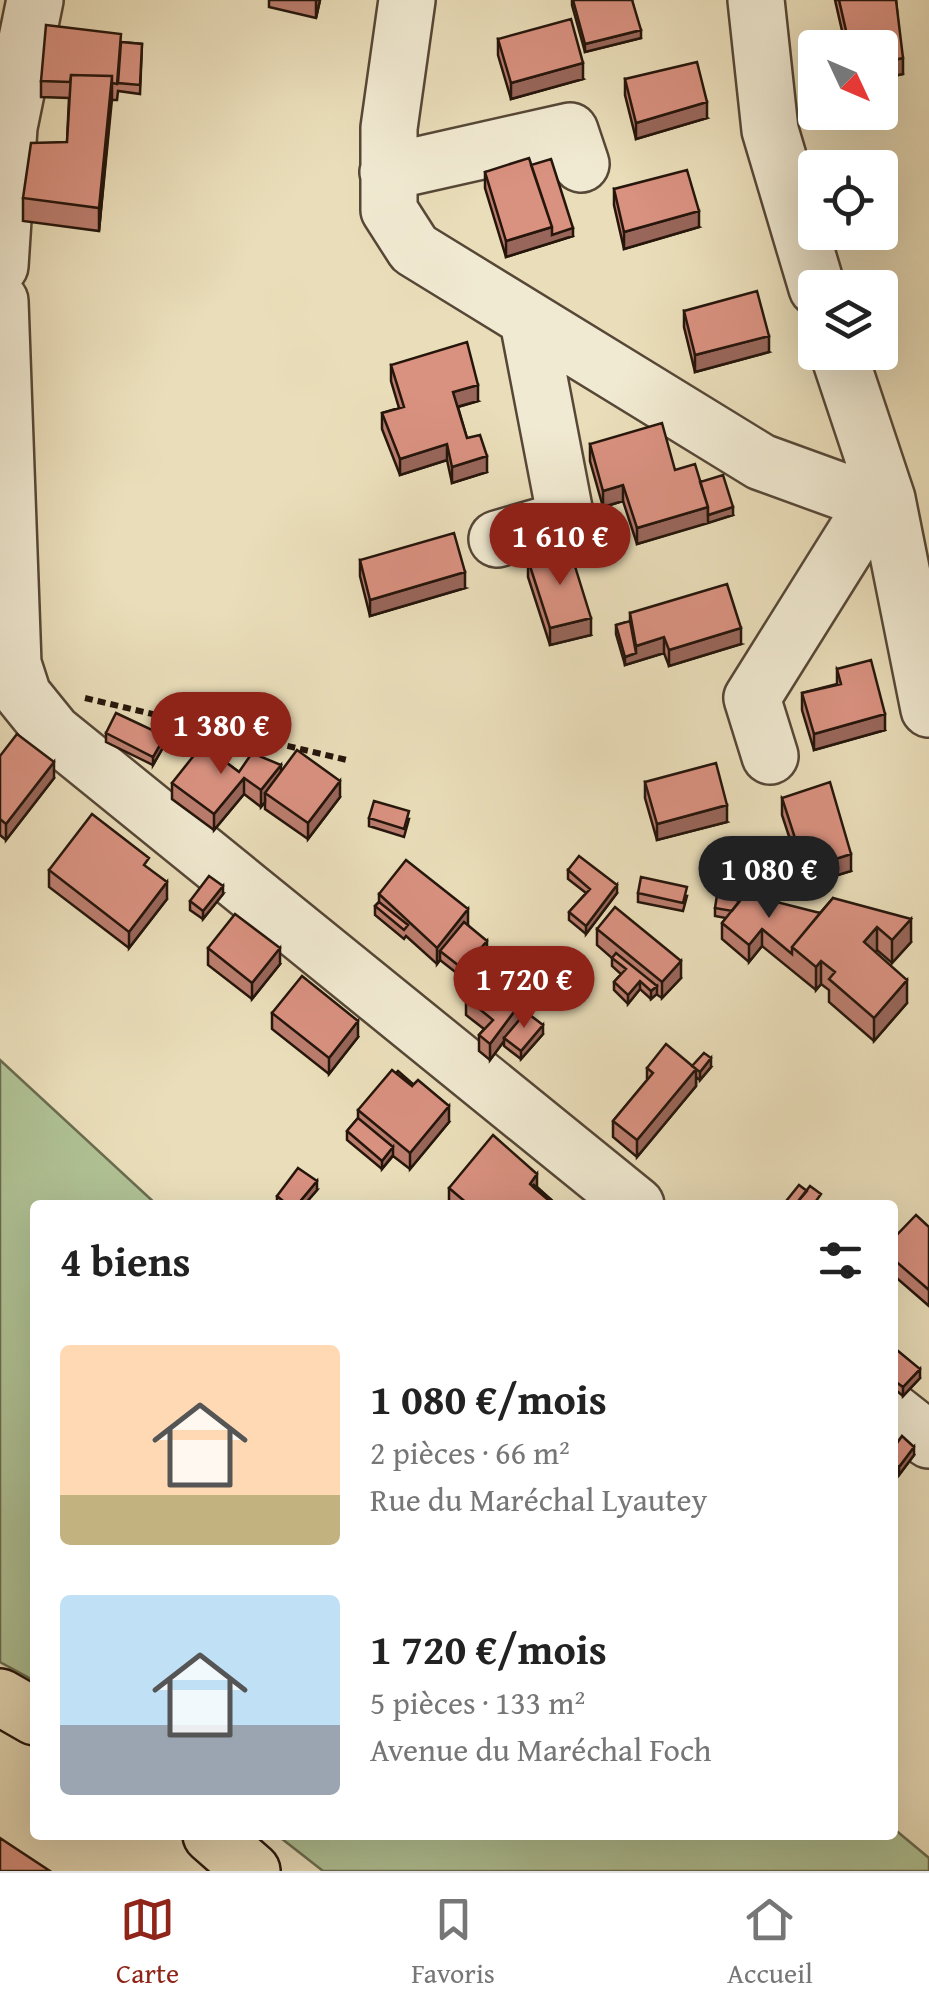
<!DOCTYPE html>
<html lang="fr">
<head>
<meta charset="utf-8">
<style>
  :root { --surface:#fff; --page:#f2f2f2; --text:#222; --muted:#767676; --line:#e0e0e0; --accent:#8f2418 }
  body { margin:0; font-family:"Gentium Book Plus",serif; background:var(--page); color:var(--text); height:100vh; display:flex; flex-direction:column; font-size:38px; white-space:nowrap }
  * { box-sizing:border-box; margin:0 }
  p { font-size:32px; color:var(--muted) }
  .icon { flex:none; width:55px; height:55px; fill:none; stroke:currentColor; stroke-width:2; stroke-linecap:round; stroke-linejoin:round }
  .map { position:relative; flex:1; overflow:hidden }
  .side { position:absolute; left:30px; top:1200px; width:868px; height:640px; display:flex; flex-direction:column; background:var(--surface); border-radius:10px; box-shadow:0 10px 40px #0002 }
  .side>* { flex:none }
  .needle { width:65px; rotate:134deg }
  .tools { position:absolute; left:798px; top:30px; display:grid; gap:20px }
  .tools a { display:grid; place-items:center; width:100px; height:100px; border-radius:10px; background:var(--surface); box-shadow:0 10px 40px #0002; font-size:50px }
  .price { position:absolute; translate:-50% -85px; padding:0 22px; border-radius:35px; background:var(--accent); color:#fff; font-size:32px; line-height:65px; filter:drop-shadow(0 2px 5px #0008) }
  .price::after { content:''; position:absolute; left:50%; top:60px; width:30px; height:22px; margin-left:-15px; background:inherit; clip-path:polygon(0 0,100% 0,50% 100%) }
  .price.active { background:#222; color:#fff }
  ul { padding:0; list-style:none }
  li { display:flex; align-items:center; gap:30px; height:250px; padding:0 30px }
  li span { display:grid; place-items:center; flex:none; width:280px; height:200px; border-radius:10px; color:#555 }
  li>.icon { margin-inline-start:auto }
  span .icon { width:120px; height:120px; fill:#fffc; stroke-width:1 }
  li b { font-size:42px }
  h2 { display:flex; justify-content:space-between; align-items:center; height:120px; padding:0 30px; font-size:42px }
  .tabs { display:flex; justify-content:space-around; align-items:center; height:140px; border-top:2px solid var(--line); background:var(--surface); font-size:28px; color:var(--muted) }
  .tabs a { display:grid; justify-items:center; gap:5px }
  .tabs .active { color:var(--accent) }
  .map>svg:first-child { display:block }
</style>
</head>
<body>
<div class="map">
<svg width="929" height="1871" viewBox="0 0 929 1871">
  <rect width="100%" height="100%" fill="#eadeba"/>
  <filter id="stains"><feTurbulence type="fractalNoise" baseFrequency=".002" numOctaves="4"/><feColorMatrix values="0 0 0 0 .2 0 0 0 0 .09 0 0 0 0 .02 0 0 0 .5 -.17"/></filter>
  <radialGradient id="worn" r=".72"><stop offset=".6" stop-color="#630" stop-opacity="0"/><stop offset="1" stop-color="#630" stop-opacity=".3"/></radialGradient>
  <!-- green -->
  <path fill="#b0c295" stroke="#6a6c50" stroke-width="2.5" d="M0,1060L157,1205H35V1681L0,1662Z
    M893,1828L929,1858V1871H323L277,1835H892Z"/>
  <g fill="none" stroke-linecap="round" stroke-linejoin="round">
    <defs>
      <path id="minor" d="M407,0L389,128V210L414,249L761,462L874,503L887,499
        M756,0L770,130L817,288
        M388,172L570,131L581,164
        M0,266L9,127L35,0
        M0,301L13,664L23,695L53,732L636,1205
        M838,352L887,499L929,709
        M497,539L566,519L528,321
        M770,756L752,698L874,503
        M892,1411L929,1440"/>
      <path id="major" d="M0,1697L35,1717
        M211,1835L252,1871"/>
    </defs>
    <!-- minor casing -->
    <use href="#minor" stroke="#564737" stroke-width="60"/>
    <!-- major casing -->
    <use href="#major" stroke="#25150b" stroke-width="60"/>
    <!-- path -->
    <path stroke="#25150b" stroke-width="6" stroke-dasharray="8 5" stroke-linecap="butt" d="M85,698L347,760"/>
    <!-- minor -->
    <use href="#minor" stroke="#f1ead2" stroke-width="55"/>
    <!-- major -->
    <use href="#major" stroke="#eadeba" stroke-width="55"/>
  </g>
  <!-- wall -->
  <path fill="#bb7d6e" stroke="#25150b" stroke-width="2.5" d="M269,0H320L316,18L269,7Z
    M572,0H632L641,38L585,52L572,5Z
    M835,0H896L903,74L880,79V48H846Z
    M498,39L583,79L511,99L498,55Z
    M121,42L142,44L140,94L118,91L117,100H111L99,231L23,221V198L67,142L69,98L41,97V81Z
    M625,79L707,118L636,139L625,95Z
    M531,165L573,236L506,257L485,188V172Z
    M614,189L699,227L624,249L614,205Z
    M684,311L769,352L695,372L684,327Z
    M391,365L478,401L458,407L467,438L487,472L452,483L447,460L400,475L382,429V413L399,408L391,381Z
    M590,444L675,470L700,482L733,515L637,544L623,501L603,507L590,461Z
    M360,560L465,588L370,616L360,576Z
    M528,560L591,635L550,645L528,577Z
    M630,613L741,644L669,666L664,653L625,665L616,634V625L630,621Z
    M837,669L885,730L814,750L802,710V693L837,684Z
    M106,733L165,744L153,765L106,742Z
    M0,756L54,778L6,840L0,835Z
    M227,763L239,772H281L340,797L308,839L265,809V802L261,807L244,794L214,830L172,799V783Z
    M645,782L727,822L657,840L645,798Z
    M782,798L851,871L805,885L782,815Z
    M369,818L409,819L404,837L369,826Z
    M149,869L167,899L129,948L49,887V870Z
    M568,870L617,893L586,934L569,920V912L586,893L568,879Z
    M638,893L687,896L683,911L638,902Z
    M223,894L203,919L190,910V901Z
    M379,894L468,925L487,949L463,978L440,960L437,964L406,936L404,939L375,915V906L379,902Z
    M833,898L911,942L892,963L877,950L875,952L907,1003L874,1041L829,1002V990L821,984L816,990L762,946L749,962L722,939V923L726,918L715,916V908L740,901L820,913Z
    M597,929L681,978L662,998L656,994L651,999L640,989L628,1004L614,990V982L621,974L612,966V958L597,945Z
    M208,948L280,964L252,999L208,965Z
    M466,998L534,1002L526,1012L543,1034L521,1059L504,1046V1041L490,1060L479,1051V1035L484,1029L466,1015Z
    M272,1013L358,1037L329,1074L272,1029Z
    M692,1066L711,1067L700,1080L696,1077V1086L637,1157L613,1137V1121L647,1080V1068Z
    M358,1110L449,1122L410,1169L393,1156L382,1169L347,1140V1131L358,1118Z
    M537,1187L557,1205L449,1204V1188Z
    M317,1190L304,1205H277V1196Z
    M929,1227V1306L892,1274V1240Z
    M892,1346L920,1378L903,1396L892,1387Z
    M892,1450L914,1455L899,1475L892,1470Z"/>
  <!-- shaded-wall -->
  <path fill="#98665a" stroke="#25150b" stroke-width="2.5" d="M316,0H320L316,18Z
    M641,30V38L585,52V44Z
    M903,58V74L880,79V63Z
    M583,63V79L511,99V83Z
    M112,76V99L99,231V208Z
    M707,102V118L636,139V123Z
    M699,211V227L624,249V232Z
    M552,227L573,228V236L506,257V241Z
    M769,336V352L695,372V355Z
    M478,385V401L453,408V392Z
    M447,444V460L400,475V459Z
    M487,456V472L452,483V467Z
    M623,485V501L603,507V491Z
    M708,507V523L637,544V528Z
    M733,507V515L708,523V515Z
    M465,572V588L370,616V600Z
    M591,618V635L550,645V628Z
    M741,628V644L669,666V650Z
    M664,637V653L625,665V657L636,653V646Z
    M885,714V730L814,750V734Z
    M165,736V744L153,765V757Z
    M54,762V778L6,840V824Z
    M281,765V781L265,793V802L261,807V790Z
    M244,778V794L214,830V814Z
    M340,781V797L308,839V823Z
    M727,805V822L657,840V824Z
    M851,854V871L805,885V869Z
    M167,882V899L129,948V932Z
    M617,885V893L586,934V926Z
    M223,886V894L203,919V911Z
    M468,909V926L440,951V960L437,964V948Z
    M911,919V942L892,963V940Z
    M877,927V950L864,965V942Z
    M762,929V946L749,962V945Z
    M487,941V949L463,978V969Z
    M280,948V964L252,999V983Z
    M681,961V978L662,998V982Z
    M821,961V984L816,990V967Z
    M907,980V1003L874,1041V1018Z
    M640,981V989L628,1004V995Z
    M534,985V1002L506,1039L504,1038V1041L490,1060V1044Z
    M657,986V994L651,999V991Z
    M358,1021V1037L329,1074V1058Z
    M543,1025V1034L521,1059V1051Z
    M711,1058V1067L700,1080V1072Z
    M696,1069V1086L637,1157V1140Z
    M449,1106V1122L410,1169V1153Z
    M393,1147V1155L382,1169V1161Z
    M537,1174V1190L530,1184Z
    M317,1181V1190L304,1205H297Z
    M920,1369V1378L903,1396V1387Z
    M914,1447V1455L899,1475V1467Z"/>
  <!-- building -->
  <path fill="#d99180" stroke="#25150b" stroke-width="2.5" d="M573,0H632L641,30L585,44Z
    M839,0H896L903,58L880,63V48H850Z
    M571,19L583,63L511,83L498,39Z
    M46,25L121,34L117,84L112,83V76L71,75L70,82L41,81Z
    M121,42L142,44L140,85L118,83Z
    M697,62L707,102L636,123L625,79Z
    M71,75L112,76L99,208L23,198L31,143L67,142Z
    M529,158L552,227L506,241L485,172Z
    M551,159L573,228L552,235V227L531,165Z
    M687,170L699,211L624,232L614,189Z
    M757,291L769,336L695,355L684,311Z
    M467,342L478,385L453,392L467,438L480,435L487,456L452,467L447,444L400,459L382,413L404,407L391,365Z
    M662,423L675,470L695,464L708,507L637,528L623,485L603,491L590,444Z
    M723,475L733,507L708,515V507L700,482Z
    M454,533L465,572L370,600L360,560Z
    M569,547L591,618L550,628L528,560Z
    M727,584L741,628L669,650L664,637L636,646L630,613Z
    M630,621L636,653L625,657L616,625Z
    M871,660L885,714L814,734L802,693L841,684L837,669Z
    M116,713L165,736L153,757L106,733Z
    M17,734L54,762L6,824L0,819V756Z
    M203,744L221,758L226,756L227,763L239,772L252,753L281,765L261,790L244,778L214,814L172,783Z
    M297,750L340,781L308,823L265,793Z
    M716,763L727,805L657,824L645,782Z
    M830,782L851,854L805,869L782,798Z
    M374,801L409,811L404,829L369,818Z
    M92,814L149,858L144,865L167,882L129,932L49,870Z
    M579,856L617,885L586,926L569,912L590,889L568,870Z
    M406,860L468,909L437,948L379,894Z
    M209,876L223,886L203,911L190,901Z
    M641,877L687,887L683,903L638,893Z
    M745,894L820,913L792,947V954L762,929L749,945L722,923Z
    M717,895L740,901L732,911L715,908Z
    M833,898L911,919L892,940L877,927L864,942L907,980L874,1018L829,979L835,972L821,961L816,967L792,947Z
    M379,902L408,925L404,930L375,906Z
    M615,907L681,961L662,982L597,929Z
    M235,914L280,948L252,983L208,948Z
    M464,922L487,941L463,969L440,951Z
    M616,953L657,986L651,991L640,981L628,995L614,982L626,969L612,958Z
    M500,956L534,985L490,1044L479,1035L493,1020L466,998Z
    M302,976L358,1021L329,1058L272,1013Z
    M526,1012L543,1025L521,1051L504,1038Z
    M666,1044L696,1069L637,1140L613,1121L653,1073L647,1068Z
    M704,1053L711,1058L700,1072L692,1066Z
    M392,1070L412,1086L418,1080L449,1106L410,1153L358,1110Z
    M398,1071L413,1084L412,1086L396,1073Z
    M358,1118L393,1147L382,1161L347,1131Z
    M493,1135L537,1174L530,1184L554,1205H469L449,1188Z
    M298,1168L317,1181L297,1205H288L277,1196Z
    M534,1185L557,1205H554L533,1187Z
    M799,1185L807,1191L795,1205H783Z
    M810,1186L821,1194L816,1201L820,1205H795Z
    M916,1215L929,1227V1290L892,1258V1240Z
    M892,1346L920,1369L903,1387L892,1379Z
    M902,1436L914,1447L899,1467L892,1462V1450Z
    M0,1838L50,1871H0Z"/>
  <rect width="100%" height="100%" filter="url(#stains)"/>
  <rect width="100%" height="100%" fill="url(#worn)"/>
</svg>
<div class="tools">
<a><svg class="needle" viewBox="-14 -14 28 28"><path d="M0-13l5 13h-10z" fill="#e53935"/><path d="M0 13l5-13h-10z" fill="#767676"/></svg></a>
<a><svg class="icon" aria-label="locate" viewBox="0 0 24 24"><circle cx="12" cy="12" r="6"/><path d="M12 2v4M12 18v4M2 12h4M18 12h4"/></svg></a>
<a><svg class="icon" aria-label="layers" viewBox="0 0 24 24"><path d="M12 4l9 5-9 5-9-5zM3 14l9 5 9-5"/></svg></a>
</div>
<b class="price" style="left:560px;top:588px">1 610 €</b>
<b class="price" style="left:221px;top:777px">1 380 €</b>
<b class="price active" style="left:769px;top:921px">1 080 €</b>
<b class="price" style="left:524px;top:1031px">1 720 €</b>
<section class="side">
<h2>4 biens<svg class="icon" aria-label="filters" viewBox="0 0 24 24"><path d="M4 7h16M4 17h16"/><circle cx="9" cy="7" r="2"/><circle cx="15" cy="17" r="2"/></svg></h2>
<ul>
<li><span style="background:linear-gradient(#ffd9b3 75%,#c2b280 0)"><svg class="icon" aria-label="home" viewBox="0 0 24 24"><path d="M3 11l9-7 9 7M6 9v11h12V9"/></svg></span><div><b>1 080 €/mois</b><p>2 pièces · 66 m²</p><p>Rue du Maréchal Lyautey</p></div></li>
<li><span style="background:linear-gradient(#bfe0f5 65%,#9aa5b1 0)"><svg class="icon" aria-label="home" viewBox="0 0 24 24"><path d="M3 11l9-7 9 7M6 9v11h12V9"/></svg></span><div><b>1 720 €/mois</b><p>5 pièces · 133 m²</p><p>Avenue du Maréchal Foch</p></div></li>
</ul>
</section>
</div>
<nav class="tabs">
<a class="active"><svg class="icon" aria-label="map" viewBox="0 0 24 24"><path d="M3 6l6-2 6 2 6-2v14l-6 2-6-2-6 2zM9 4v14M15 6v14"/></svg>Carte</a>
<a><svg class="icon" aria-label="saved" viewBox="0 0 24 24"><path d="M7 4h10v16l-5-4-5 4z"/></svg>Favoris</a>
<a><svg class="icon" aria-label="home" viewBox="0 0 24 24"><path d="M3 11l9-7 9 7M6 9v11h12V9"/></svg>Accueil</a>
</nav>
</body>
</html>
